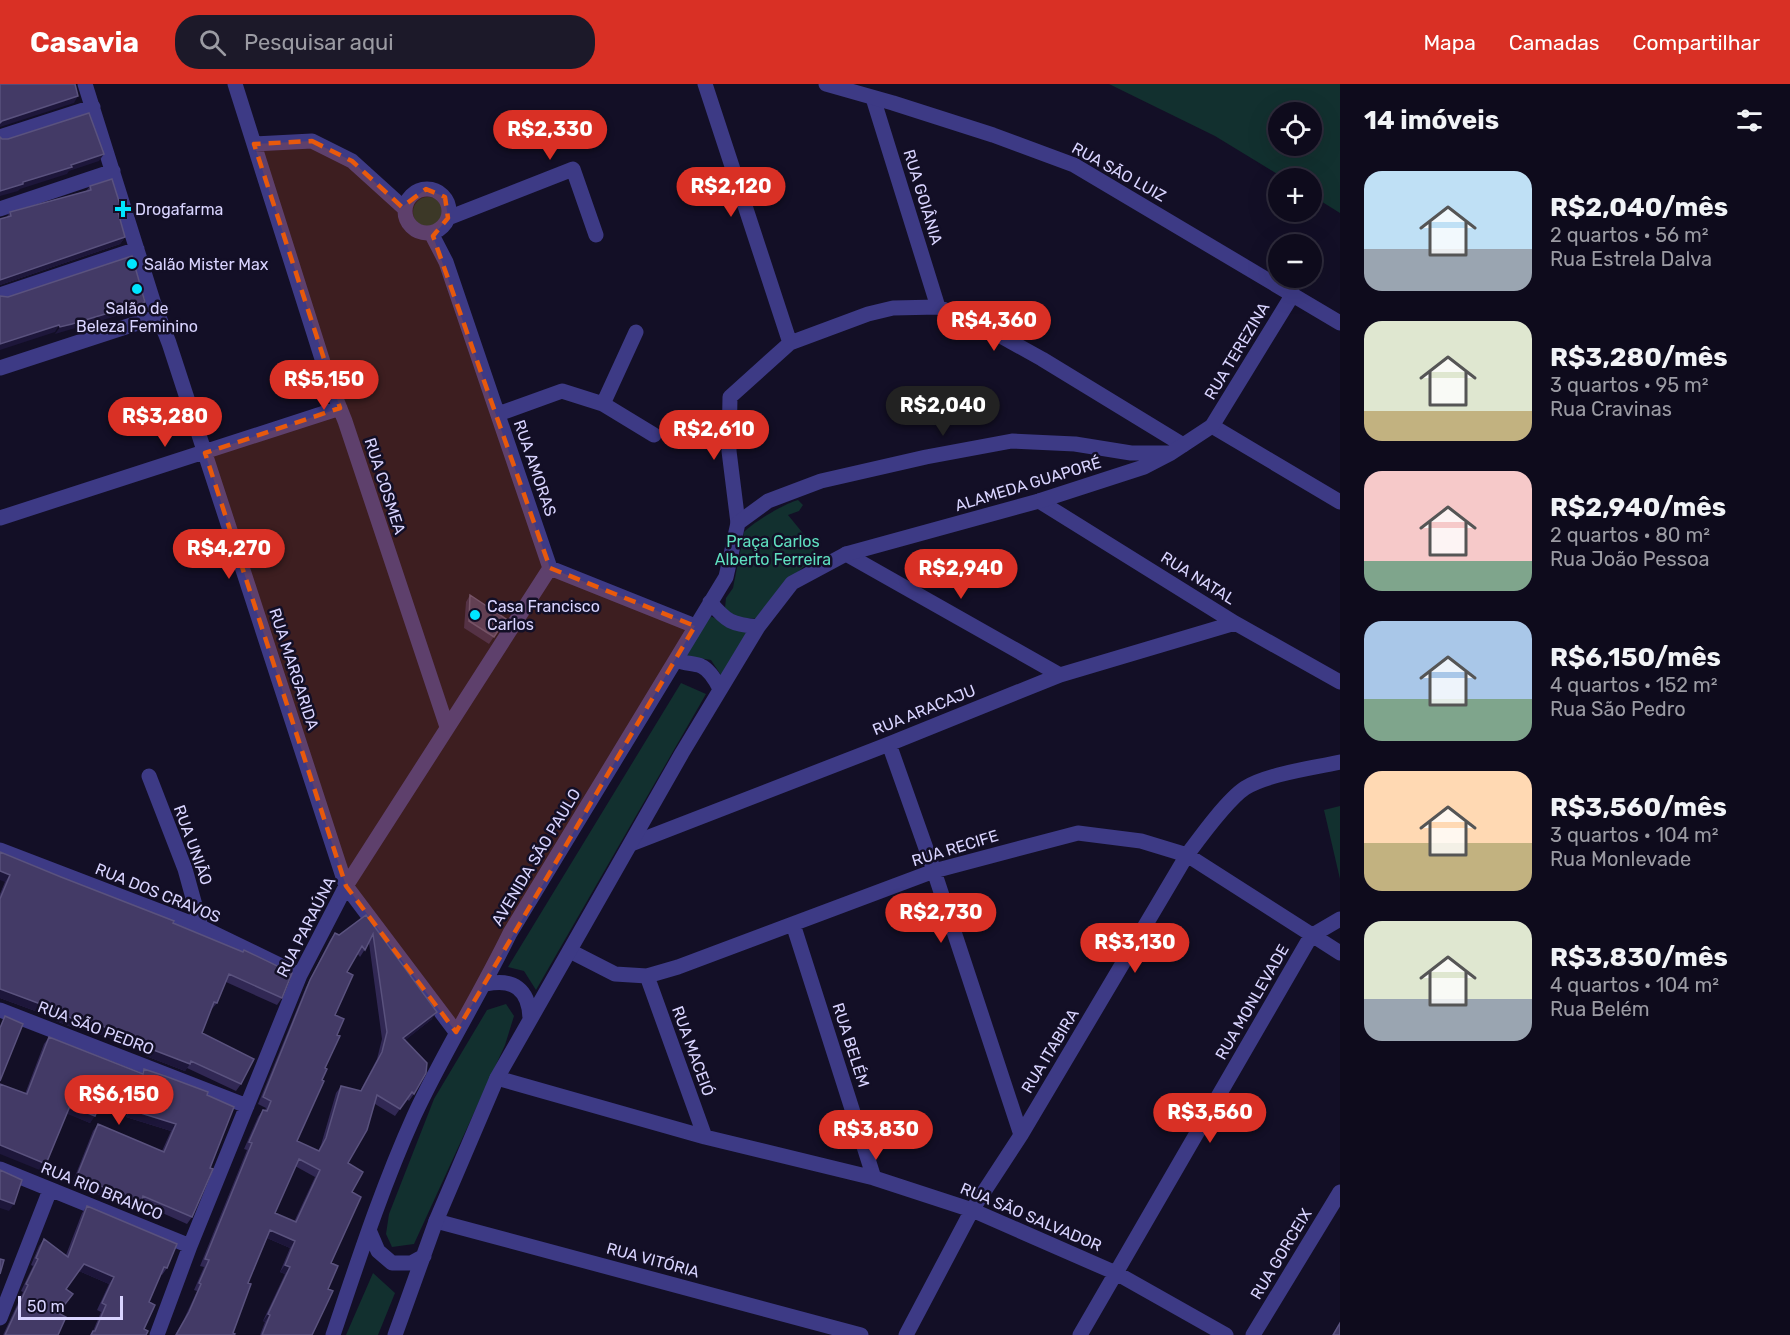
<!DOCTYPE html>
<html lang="pt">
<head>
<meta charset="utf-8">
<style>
  :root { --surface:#0e0b1c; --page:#1c1929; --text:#f1f3f6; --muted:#9b9ba3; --line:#2e2b3b; --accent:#d93025 }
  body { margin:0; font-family:Rubik,sans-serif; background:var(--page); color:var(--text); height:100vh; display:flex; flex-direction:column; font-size:22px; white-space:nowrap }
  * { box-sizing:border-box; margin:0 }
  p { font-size:20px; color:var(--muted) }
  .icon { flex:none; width:33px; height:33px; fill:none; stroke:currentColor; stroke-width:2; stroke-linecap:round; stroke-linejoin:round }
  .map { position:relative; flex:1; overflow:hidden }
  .sheet { display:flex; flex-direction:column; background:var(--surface); width:450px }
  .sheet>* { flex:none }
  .controls { position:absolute; left:1268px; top:18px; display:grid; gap:12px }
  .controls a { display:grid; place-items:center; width:54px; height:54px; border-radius:50%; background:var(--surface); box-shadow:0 6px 24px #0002,0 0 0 2px var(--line); font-size:30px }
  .scale { position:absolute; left:18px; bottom:15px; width:105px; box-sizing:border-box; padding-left:6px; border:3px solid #d9d4ff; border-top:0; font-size:16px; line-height:21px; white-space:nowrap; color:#d9d4ff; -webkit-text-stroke:4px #130f26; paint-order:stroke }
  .price { position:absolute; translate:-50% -51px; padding:0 14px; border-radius:21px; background:var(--accent); color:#fff; font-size:20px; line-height:39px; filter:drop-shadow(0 2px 3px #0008) }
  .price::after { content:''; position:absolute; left:50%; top:36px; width:18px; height:14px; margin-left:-9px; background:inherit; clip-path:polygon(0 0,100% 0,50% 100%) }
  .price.current { background:#222; color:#fff }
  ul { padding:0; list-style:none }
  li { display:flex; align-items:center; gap:18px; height:150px; padding:0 24px }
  li span { display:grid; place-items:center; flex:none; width:168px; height:120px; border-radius:18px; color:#555 }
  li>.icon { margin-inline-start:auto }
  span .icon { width:72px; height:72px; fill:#fffc; stroke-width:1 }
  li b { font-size:26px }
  h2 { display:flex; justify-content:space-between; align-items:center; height:72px; padding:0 24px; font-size:26px }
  header { display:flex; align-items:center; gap:36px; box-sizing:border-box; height:84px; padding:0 30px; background:var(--accent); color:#fff }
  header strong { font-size:28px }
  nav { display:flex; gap:33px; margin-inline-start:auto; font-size:21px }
  .search { width:420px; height:54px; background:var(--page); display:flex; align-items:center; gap:15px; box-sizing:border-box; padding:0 21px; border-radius:24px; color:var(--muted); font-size:22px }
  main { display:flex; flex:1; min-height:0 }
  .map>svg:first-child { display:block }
</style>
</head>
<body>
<header>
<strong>Casavia</strong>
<div class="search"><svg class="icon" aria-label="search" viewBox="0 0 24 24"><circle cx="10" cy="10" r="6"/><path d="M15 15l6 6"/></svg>Pesquisar aqui</div>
<nav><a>Mapa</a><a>Camadas</a><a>Compartilhar</a></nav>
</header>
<main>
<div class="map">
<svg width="1340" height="1251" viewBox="0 0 1340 1251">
  <rect width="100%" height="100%" fill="#130f26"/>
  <!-- green -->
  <path fill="#12302f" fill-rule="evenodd" d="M1109,0H1340V129L1311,111V94H1284L1215,52ZM1278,28H1311V62H1278Z
    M413 128a15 15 0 1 1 30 0a15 15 0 1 1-30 0Z
    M798,416L803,421L799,427L788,431L806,453L818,472C792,490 776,510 759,535L735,533L725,524L726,514L733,504L744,448C755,437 784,420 798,416Z
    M710,532L749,549L723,594L711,576L685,572Z
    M681,599L706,610L536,906L524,887L508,883Z
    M1340,722V795L1324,726Z
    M506,920L514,932L505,961L414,1160L392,1163L386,1150L389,1130L434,1015L487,926Z
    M373,1189L395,1209L378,1251H346Z"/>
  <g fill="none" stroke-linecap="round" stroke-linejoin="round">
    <!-- minor -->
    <path stroke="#3d3a85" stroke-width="15" d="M85,0L154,220L169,259L346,802L456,948
      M235,0L329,297L345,337L447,643
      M705,0L790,259
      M873,14L938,223
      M0,53L93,23
      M254,60L312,57L352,77L405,125
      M405 127a22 22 0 1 1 44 0a22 22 0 1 1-44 0Z
      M0,125L113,87
      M448,134L573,85L596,151
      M431,149L446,178L550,484L695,542
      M0,211L137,165
      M0,284L159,232
      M603,320L636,248
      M498,330L562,307L603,320L654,351
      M1212,342L1340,418
      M1039,417L1235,539L1340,598
      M0,434L340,324
      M738,439L729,367L730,313L790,259L868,230L893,224L938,223L981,241L1042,275L1183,361
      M846,470L1060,591
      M889,660L934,787L1021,1051
      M149,692L185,785L201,843
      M631,760L889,660L1060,591L1235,539
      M0,766L201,843L300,891
      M793,840L874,1094
      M1311,852L1340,835
      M570,867L615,890L647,892L678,883L934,787L1078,749L1141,757L1187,771L1340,869
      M647,892L705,1053
      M0,926L247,1022
      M497,994L705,1053L874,1094L972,1126L1116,1189L1226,1251
      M0,1085L190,1162
      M436,1137L861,1251
      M0,1234L50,1106
      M157,1251L190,1162L300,891L346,802L550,484
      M906,1251L972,1126L1021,1051L1187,771C1201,752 1227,716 1245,704C1267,690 1314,684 1340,678
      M1080,1251L1311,852
      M1253,1251L1340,1108"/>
    <!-- tertiary -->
    <path stroke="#3d3a85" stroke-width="15" d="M826,0L893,19L993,51L1074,81L1340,239
      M710,518C727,538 731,540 758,543
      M677,576C685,580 695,579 701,582C710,586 716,597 720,605
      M486,900C513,894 529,905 530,934
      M369,1146L378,1167L392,1179H411L424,1172
      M333,1251C358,1177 382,1103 414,1032C443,969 480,911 510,849L726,493L738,439L768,417L821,397L926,373L1012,357L1075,360L1131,369H1168
      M395,1251L436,1137L497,994L682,669L758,543L792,499L846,470L1039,417L1144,383L1171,369L1212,342L1293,210"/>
  </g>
  <!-- wall -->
  <path fill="#312854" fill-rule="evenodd" d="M90,102L122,127L119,132L125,153L120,160L0,201V135L6,134L10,128L86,107Z
    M470,511L506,535L489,560L464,544L466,518Z
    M0,768L173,839L282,914L277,921L226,898L217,919L211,926L202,949L241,1000L236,1007L187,984L185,987L146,972L148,969L76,941L74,944L56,937L57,935L0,914V810L5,798Z
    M366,831L432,935L405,956L414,1010L409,1017L407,1015L395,1032L375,1020L348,1079L352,1108L331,1179L328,1205L312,1251H260L265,1238L263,1237L285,1190L280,1188L290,1164L267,1154L248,1199L233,1249L234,1251H175L184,1235L197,1207L194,1206L204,1183L200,1182L247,1066L244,1065L258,1033L263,1026H265L266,1024L258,1020L306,903L330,856L335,849L339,851ZM369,859L382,955L377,975L360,1007L341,1002L336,1009L321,1061L318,1067L297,1057L337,951L335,931L347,888L357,869L360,873ZM295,1082L315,1093L294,1138L275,1129Z
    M49,953L142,989L144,985L207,1011L210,1084L192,1133L187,1140L140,1119L136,1126L72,1100L93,1047L98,1040L162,1067L171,1047L126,1033L128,1027L101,1017L90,1039L67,1029L46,1080L42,1087L25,1010L44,960Z
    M87,1122L167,1184L162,1191L161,1190L149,1218L144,1245L146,1251H90L93,1247L101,1228L97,1226L109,1200L79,1187L66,1205L59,1229L58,1251H3L23,1208L21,1207L33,1182L31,1181L39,1162L44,1155L66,1171L82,1129Z"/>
  <!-- shaded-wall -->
  <path fill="#1d163a" d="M78,12L74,19L0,43V39L2,37Z
    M104,70L99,77L69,87L67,90L20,105L18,107L0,112V107Z
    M125,153L120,160L0,201V196L2,195Z
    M145,218L140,225L55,250L60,243Z
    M59,241L55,248L0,266V260Z
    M0,787L10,791L5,798L0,796Z
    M0,905L62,928L57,935L0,914Z
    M437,928L432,935L398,962L403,954Z
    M61,930L80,933L152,962L148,969L76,941L74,944L56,937Z
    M151,965L190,980L185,987L146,972Z
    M104,1009L133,1020L128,1027L99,1016Z
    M70,1022L95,1032L90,1039L65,1029Z
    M131,1026L176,1040L171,1047L126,1033Z
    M0,1061L46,1080L42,1087L0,1070Z
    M77,1092L141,1119L136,1126L72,1100Z
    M0,1115L14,1120L9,1127L0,1124Z
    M270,1146L295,1157L290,1164L265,1153Z
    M84,1180L114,1193L109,1200L79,1187Z
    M285,1181L290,1183L285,1190L280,1188Z
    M268,1230L270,1231L265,1238L263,1237Z"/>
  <!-- building -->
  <path fill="#433a66" stroke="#5a527e" stroke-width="1.5" fill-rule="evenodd" d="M0,0H75L78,12L2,37L0,39Z
    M89,29L104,70L71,81L72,83L23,98V100L0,107V53L2,55H8Z
    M112,95L122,127L118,128L125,153L0,196V135L11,132L10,128L91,106L90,102Z
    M132,172L145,218L72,240L60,243L59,241L0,260V212L8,213Z
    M470,511L506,535L494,553L469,537Z
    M0,768L61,793L174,837L173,839L243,868L244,866L292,889L282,914L229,890L217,919L214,918L202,949L254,975L241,1000L191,977L190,980L151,965L152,962L80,933L79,937L61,930L62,928L0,905V815L10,791L0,787Z
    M366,831L437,928L403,954L427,979L426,989L414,1010L412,1008L400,1025L377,1011L367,1046L348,1079L363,1088L352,1108L361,1113L331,1179L338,1182L328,1205L333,1207L312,1251H262L270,1231L268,1230L290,1183L285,1181L295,1157L270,1146L248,1199L251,1200L233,1249L235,1250L234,1251H176L189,1228L201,1200L199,1199L209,1176L205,1175L252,1059L249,1058L263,1026L267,1027L271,1017L263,1013L310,896L335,849L339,851ZM373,850L387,948L382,968L361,1007L341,1002L326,1054L319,1067L297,1057L324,997L322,996L327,985L325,984L340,952L337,951L344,935L335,931L353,891L347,888L362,862L365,866ZM299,1075L320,1086L296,1138L275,1129Z
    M5,932L23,940L0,997V944Z
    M49,953L143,990L144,985L165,992L208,1008L207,1011L234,1023L210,1084L213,1085L192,1133L143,1112L141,1119L77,1092L98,1040L164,1068L176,1040L131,1026L133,1020L104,1009L95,1032L70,1022L46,1080L0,1061V1000L27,1010Z
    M0,1086L22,1096L14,1120L0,1115Z
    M87,1122L177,1160L167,1184L164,1183L149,1218L155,1221L144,1245L148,1247L146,1251H91L93,1247H95L106,1221L102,1219L114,1193L84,1180L66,1205L73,1210L58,1229L66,1233L58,1251H5L28,1201L26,1200L38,1175L36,1174L44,1155L68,1173Z
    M0,1175L4,1176L0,1190Z
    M1340,1239V1251H1333Z"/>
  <!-- marked area -->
  <path fill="#e8590c" fill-opacity="0.2" stroke="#e8590c" stroke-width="4.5" stroke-dasharray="12 8" stroke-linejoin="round" d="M312,57L352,77L402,123L426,105L445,113L448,134L433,152L550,484L695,542L456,948L346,802L205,369L340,324L254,60Z"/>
  <!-- markers -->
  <g fill="#00e5ff" stroke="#130f26" stroke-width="2">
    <path d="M120 116h6v6h6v6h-6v6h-6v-6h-6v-6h6z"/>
    <circle cx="132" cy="180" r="6"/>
    <circle cx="137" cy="205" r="6"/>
    <circle cx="475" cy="531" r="6"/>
  </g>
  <g text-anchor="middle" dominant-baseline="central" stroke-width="5" stroke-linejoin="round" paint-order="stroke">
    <!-- street labels -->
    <g font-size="16" fill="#d9d4ff" stroke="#130f26">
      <text transform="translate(1119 88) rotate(29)">RUA SÃO LUIZ</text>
      <text transform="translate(923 113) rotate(73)">RUA GOIÂNIA</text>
      <text transform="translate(1237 267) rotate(-59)">RUA TEREZINA</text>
      <text transform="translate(535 384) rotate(71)">RUA AMORAS</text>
      <text transform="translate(1028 400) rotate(-17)">ALAMEDA GUAPORÉ</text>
      <text transform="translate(385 402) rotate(72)">RUA COSMEA</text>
      <text transform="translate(1198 494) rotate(32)">RUA NATAL</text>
      <text transform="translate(294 585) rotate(72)">RUA MARGARIDA</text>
      <text transform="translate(924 626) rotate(-22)">RUA ARACAJU</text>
      <text transform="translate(193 761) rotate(70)">RUA UNIÃO</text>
      <text transform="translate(955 764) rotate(-17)">RUA RECIFE</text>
      <text transform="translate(536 773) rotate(-59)">AVENIDA SÃO PAULO</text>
      <text transform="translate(158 809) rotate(22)">RUA DOS CRAVOS</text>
      <text transform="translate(306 843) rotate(-63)">RUA PARAÚNA</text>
      <text transform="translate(1252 918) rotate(-60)">RUA MONLEVADE</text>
      <text transform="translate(96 944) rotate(21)">RUA SÃO PEDRO</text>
      <text transform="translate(851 961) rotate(72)">RUA BELÉM</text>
      <text transform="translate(693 967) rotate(70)">RUA MACEIÓ</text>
      <text transform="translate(1050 967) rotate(-59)">RUA ITABIRA</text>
      <text transform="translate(102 1107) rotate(22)">RUA RIO BRANCO</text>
      <text transform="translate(1031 1133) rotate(23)">RUA SÃO SALVADOR</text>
      <text transform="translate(1281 1170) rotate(-59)">RUA GORCEIX</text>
      <text transform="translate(653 1176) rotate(15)">RUA VITÓRIA</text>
    </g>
    <!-- poi labels -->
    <g font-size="16" fill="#d9d4ff" stroke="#130f26" text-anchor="start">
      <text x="135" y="125">Drogafarma</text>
      <text x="144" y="180">Salão Mister Max</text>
      <text x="137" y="224" text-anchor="middle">Salão de<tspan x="137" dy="18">Beleza Feminino</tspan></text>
      <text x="487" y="522">Casa Francisco<tspan x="487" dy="18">Carlos</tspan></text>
    </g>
    <!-- park labels -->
    <g font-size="16" fill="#5fe0c0" stroke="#130f26">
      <text x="773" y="457">Praça Carlos<tspan x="773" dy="18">Alberto Ferreira</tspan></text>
    </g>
  </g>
</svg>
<div class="controls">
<a><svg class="icon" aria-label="locate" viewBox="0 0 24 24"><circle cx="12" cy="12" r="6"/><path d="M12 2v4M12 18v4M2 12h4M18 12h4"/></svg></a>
<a>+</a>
<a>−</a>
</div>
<div class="scale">50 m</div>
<b class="price" style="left:550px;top:77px">R$2,330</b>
<b class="price" style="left:731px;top:134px">R$2,120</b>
<b class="price" style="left:994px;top:268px">R$4,360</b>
<b class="price" style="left:324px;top:327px">R$5,150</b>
<b class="price current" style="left:943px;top:353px">R$2,040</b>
<b class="price" style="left:165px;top:364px">R$3,280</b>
<b class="price" style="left:714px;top:377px">R$2,610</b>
<b class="price" style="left:229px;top:496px">R$4,270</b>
<b class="price" style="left:961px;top:516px">R$2,940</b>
<b class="price" style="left:941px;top:860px">R$2,730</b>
<b class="price" style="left:1135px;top:890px">R$3,130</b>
<b class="price" style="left:119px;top:1042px">R$6,150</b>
<b class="price" style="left:1210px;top:1060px">R$3,560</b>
<b class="price" style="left:876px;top:1077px">R$3,830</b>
</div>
<section class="sheet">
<h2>14 imóveis<svg class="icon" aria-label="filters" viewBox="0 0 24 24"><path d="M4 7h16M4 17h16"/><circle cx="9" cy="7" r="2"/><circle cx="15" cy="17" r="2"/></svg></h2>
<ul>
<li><span style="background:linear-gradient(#bfe0f5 65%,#9aa5b1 0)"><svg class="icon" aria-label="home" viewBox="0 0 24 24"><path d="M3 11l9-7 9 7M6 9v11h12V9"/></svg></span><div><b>R$2,040/mês</b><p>2 quartos · 56 m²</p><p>Rua Estrela Dalva</p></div></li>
<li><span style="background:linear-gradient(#dfe7d0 75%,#c2b280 0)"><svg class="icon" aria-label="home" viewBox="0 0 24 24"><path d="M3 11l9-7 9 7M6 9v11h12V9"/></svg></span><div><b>R$3,280/mês</b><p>3 quartos · 95 m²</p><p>Rua Cravinas</p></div></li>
<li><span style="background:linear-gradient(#f6c9c9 75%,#7fa58c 0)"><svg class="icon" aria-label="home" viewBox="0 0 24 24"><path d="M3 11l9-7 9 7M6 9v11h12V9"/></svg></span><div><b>R$2,940/mês</b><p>2 quartos · 80 m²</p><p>Rua João Pessoa</p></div></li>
<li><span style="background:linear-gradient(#a9c7e8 65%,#7fa58c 0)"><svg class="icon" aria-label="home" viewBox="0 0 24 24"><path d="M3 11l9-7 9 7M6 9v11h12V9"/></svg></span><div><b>R$6,150/mês</b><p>4 quartos · 152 m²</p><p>Rua São Pedro</p></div></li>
<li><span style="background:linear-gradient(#ffd9b3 60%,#c2b280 0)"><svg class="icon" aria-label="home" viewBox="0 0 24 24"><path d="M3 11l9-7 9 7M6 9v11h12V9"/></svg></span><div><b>R$3,560/mês</b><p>3 quartos · 104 m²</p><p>Rua Monlevade</p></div></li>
<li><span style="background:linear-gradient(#dfe7d0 65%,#9aa5b1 0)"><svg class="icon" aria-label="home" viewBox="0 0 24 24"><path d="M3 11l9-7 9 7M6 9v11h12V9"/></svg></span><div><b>R$3,830/mês</b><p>4 quartos · 104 m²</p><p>Rua Belém</p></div></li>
</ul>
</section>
</main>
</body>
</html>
